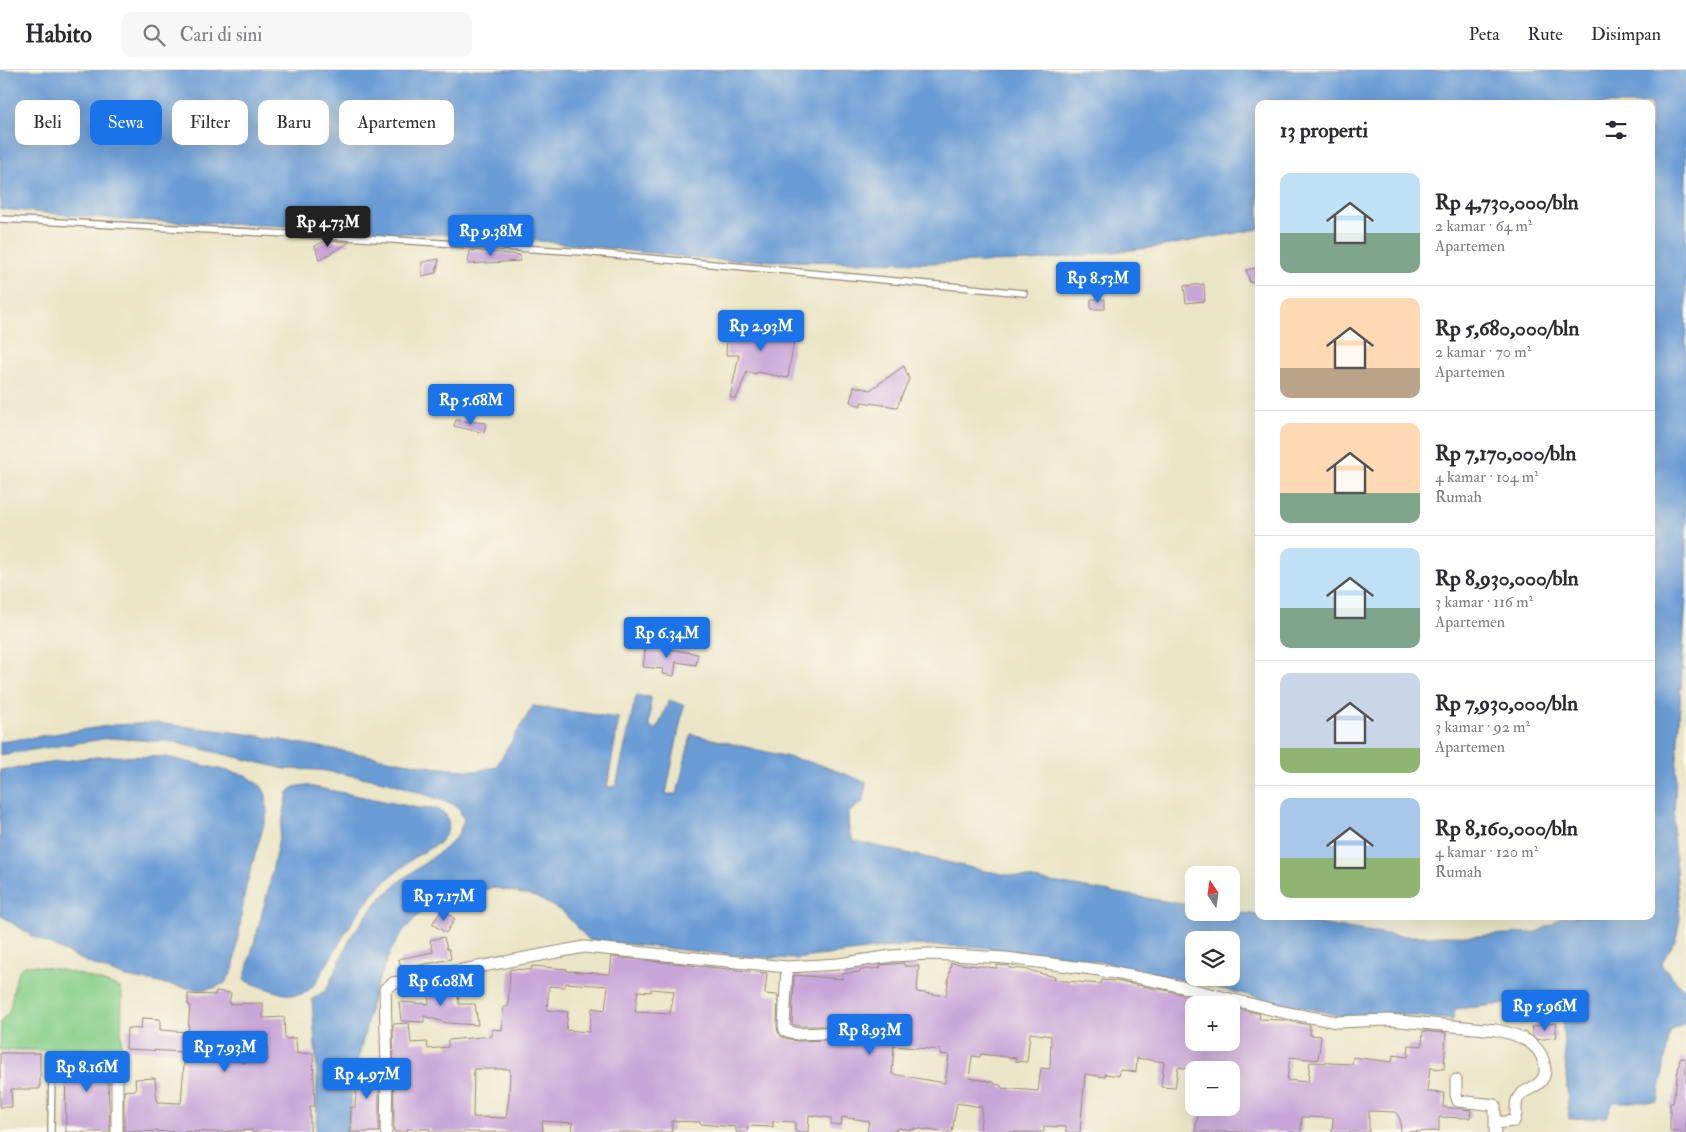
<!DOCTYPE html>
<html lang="id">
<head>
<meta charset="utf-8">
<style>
  :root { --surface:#fff; --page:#f7f7f7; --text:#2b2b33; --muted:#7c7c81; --line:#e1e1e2; --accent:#1a73e8 }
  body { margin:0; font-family:"IM FELL Double Pica",serif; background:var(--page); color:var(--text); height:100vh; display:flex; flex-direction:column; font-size:19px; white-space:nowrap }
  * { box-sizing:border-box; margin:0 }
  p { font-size:16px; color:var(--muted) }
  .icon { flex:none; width:28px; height:28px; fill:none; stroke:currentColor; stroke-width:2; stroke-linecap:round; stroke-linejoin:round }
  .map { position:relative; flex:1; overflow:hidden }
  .sheet { position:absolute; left:1255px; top:30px; width:400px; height:820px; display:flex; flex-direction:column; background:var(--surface); border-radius:10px; box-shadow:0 5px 20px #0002 }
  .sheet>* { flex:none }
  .banner { position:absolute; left:15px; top:30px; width:475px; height:45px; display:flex; gap:10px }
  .needle { width:32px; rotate:347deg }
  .buttons { position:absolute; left:1185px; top:796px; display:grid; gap:10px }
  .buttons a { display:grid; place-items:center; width:55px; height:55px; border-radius:10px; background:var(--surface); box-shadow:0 5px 20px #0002; font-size:25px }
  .price { position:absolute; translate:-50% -42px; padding:0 11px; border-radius:5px; background:var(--accent); color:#fff; font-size:16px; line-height:32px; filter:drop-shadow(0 1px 2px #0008) }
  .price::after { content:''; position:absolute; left:50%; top:30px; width:15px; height:11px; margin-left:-8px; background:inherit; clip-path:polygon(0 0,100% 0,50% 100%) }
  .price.current { background:#222; color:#fff }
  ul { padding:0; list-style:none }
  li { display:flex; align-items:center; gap:15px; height:125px; padding:0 25px }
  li+li { border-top:1px solid var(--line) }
  li span { display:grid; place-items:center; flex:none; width:140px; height:100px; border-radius:10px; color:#555 }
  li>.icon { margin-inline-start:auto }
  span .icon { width:60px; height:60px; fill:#fffc; stroke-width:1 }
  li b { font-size:21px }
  h2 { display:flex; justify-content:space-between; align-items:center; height:60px; padding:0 25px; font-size:21px }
  .tag { padding:0 18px; border-radius:10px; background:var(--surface); box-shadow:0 5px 20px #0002; font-size:18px; line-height:45px }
  .tag.current { background:var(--accent); color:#fff }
  header { display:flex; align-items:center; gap:30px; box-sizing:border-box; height:70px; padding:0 25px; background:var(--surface); border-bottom:1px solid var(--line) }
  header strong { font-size:24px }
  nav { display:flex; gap:28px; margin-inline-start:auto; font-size:18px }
  .search { width:350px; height:45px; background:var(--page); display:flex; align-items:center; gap:12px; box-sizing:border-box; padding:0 18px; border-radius:10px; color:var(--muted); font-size:19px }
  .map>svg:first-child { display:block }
</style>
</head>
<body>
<header>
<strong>Habito</strong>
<div class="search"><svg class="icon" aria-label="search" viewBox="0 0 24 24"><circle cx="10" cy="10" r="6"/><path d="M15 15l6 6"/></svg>Cari di sini</div>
<nav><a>Peta</a><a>Rute</a><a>Disimpan</a></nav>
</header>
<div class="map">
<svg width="1686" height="1062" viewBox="0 0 1686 1062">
  <rect width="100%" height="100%" fill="#fbf7ec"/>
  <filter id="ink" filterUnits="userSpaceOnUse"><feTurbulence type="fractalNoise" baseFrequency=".02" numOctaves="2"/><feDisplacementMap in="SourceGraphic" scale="10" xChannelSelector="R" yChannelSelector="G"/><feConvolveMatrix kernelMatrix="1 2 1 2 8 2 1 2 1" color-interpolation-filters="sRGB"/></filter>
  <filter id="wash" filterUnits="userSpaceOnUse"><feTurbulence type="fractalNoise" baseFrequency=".0096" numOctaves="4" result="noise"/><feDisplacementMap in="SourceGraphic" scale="20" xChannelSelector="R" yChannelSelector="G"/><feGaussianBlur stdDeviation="1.12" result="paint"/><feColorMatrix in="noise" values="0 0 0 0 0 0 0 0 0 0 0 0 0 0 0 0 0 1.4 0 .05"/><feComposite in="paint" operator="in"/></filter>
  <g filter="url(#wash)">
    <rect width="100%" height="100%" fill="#ebe5c7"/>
    <!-- green -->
    <path fill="#87cf8a" stroke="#617c54" d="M27,895C58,898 91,906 120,918L122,923L121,980H0L1,951L9,942L17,904L21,898Z"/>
    <!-- water -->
    <path fill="#6a9cd5" stroke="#52637a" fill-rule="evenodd" d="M0,0H1686V524L1673,764L1680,849L1676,869L1661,894L1686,922V953L1670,961L1658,1032H1613L1607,1047L1569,1049L1561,929L1455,939L1453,950L1387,943L1341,946L1102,892L981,877L906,875L795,889L748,887L589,870L563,842L536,827L496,818L462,822L425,838L403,861L390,882L375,919L360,983L354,1000L348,1062H316L317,1007L312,929L326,920L352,865L376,833L400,811L444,779L458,765L464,750L459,739L452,734L389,712L320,700L285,699L173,672L110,668L0,685V672L114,655L156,653L248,664L432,697L475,701L496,697L533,636L619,648L607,717L616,716L636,626L651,627L649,657L657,659L669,630L684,635L666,724H677L691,664L818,694L866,712L864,731L848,743L849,762L854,771L986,801L1194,836V842H1231V841L1401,866H1473L1536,862L1553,854L1563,846H1651V34H1259V159L1158,177L1032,191L933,193L713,190L486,165L386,163L334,158L126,150L0,139ZM1194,870H1231V908H1194Z
      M111,686L166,687L246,705L262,717L266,725L267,744L246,816L233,900L225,913L214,918L199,920L126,907L93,895L32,866L0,845V700L85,688Z
      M304,715L418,738L437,739L446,745L449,753L447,763L439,773L415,787L383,813L357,844L315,914C310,919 306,924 298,925C284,927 257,915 244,910L269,817L288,722L294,717Z"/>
    <g id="blocks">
      <!-- building -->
      <path fill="#c8a5d8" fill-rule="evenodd" d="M325,171L346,172H350L319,190L315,176Z
        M470,180L520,185V191L468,194Z
        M439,189L436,203L422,206V192Z
        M1259,197V211L1250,213L1246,200Z
        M1204,214L1205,231L1186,233L1184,216Z
        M1091,229H1105V239H1091Z
        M745,252L774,257V255L795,258L793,270H794L788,308L757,302L756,304L747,302L736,329L730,327L739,285H726L727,265L741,269Z
        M904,296L909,309L897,337L861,332V336L850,332L854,316L870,320Z
        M456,350L486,353L484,363L454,356Z
        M646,575L698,584L696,595L676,592L674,606L662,604L663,599L643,597Z
        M442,840L455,849L446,863L432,854Z
        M444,867L447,879H449L451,889L401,899L399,889L433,882L430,870Z
        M612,887L767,903L765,924L778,925L777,956L778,962L782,967L797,971L825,970L830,967L831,962L828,957L824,956H798L792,954L794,905L843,909L842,904L860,902V900L880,898V895L904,893V896H919L917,922L946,926L951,893L997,898V895L1009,896V898L1024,899L1055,907L1054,910L1101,914L1102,910L1115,911L1164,920L1217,933L1216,935H1194V972H1231V937L1260,944L1259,949L1284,950L1310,955V965L1321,966L1318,990L1290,987L1287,1010L1308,1012L1310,992L1352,994L1353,987L1392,992L1393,985L1408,987L1409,975L1422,976L1423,961L1446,963L1444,999L1430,998L1427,1022L1444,1023L1443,1037L1471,1040L1470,1048L1439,1047V1061L1401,1062L1400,1049L1395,1042L1369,1041V1062H1332L1333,1048L1302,1047L1301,1062H1195L1199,1038H1231V1000L1198,999V1000H1194L1178,997L1175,1018L1161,1017L1164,992L1137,988L1136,1002L1120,1000L1119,1006L1105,1004V1007L1085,1004L1080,1062H1066V1057L1044,1056V1062H980L982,1037L957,1033L952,1062H941L914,1058V1060L897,1058L896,1061L867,1062L869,1051L842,1047L841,1055L831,1054V1048L809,1045L808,1062H795V1052L773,1051V1057L748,1056L747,1062H736V1057L700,1054V1052L672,1051V1062H572L573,1053L542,1051L543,1062H430V1059H407V1062H394L393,954L409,953L411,973L427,972L428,979L448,977V970L492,966V959L502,960L503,937H508L510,899L531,900L532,896L567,899V901L610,904ZM566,913L608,916L605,940L592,938L589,962L566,960L568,942L547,940L549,916L565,917ZM651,919L674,921L670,944L635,942L638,921L651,922ZM1030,963L1051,966L1050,999L1041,998L1038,1021L1001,1018V1015L994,1014V1012L969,1008L972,986L980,987L981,984L1016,988L1015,991L1027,992ZM894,976L941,980L940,984L949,985L945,1013L892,1004ZM474,999H510L509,1026L506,1048L473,1047Z
        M443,911V914L457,913L459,934H475L478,955L447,953L424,946V952L401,951L399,932L429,934L428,914Z
        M216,921L231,923L229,934L263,933V948L284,947L285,969L296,968L297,984L313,983L315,1036H310V1062H252V1060L215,1062L124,1061V1021L136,1020L135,1009L155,1008L157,1032L181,1033L185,982L126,979L127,958L141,959L142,948L160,949V960L188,962L190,935H188V924L215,925ZM242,967H267L268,990L241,993Z
        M1555,953L1557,967L1538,970L1533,966L1531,957Z
        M0,983H40V1019H11L12,1037H0Z
        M107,983L110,1062H66L65,984Z
        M1680,988H1686V1062H1670V1033H1673Z
        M369,992H379V1062H350L351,1037H355L358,997H368Z"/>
    </g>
  </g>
  <g filter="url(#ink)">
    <use href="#blocks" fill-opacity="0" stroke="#938872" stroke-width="1"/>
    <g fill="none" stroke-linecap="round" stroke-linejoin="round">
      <defs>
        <path id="lane" d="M0,149L346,167L583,182L1024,223
          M51,1062L52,1001"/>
        <path id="street" d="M787,897L784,956L785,960L797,964L824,963
          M117,987V1062
          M1456,1010V1025L1458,1031L1495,1035V1062
          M386,1062L387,1002L385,919L393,913L584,877L787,897L838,894L892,886L931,884L1006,888L1099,900L1166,913L1278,941L1337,952L1389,950L1496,960C1515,964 1540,971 1544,994C1546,1000 1545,1007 1540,1012C1534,1019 1522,1020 1518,1028C1514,1035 1518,1043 1514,1051L1496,1053"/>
      </defs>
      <!-- lane casing -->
      <use href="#lane" stroke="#938872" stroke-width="8"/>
      <!-- street casing -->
      <use href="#street" stroke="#938872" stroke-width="13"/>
      <!-- lane -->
      <use href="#lane" stroke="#fff" stroke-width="5.5"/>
      <!-- street -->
      <use href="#street" stroke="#fff" stroke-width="11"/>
    </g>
  </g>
</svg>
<div class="buttons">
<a><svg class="needle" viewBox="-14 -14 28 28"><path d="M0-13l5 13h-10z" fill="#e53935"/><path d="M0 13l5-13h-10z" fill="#7c7c81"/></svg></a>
<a><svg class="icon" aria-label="layers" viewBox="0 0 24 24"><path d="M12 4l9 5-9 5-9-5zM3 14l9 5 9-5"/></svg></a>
<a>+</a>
<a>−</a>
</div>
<b class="price current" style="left:328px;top:178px">Rp 4.73M</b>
<b class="price" style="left:491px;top:187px">Rp 9.38M</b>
<b class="price" style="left:1098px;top:234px">Rp 8.53M</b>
<b class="price" style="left:761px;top:282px">Rp 2.93M</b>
<b class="price" style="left:471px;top:356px">Rp 5.68M</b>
<b class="price" style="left:667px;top:589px">Rp 6.34M</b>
<b class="price" style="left:444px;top:852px">Rp 7.17M</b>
<b class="price" style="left:441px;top:937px">Rp 6.08M</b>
<b class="price" style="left:1545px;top:962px">Rp 5.96M</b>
<b class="price" style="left:870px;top:986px">Rp 8.93M</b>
<b class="price" style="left:225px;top:1003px">Rp 7.93M</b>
<b class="price" style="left:87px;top:1023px">Rp 8.16M</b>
<b class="price" style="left:367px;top:1030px">Rp 4.97M</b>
<div class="banner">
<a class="tag">Beli</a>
<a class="tag current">Sewa</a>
<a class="tag">Filter</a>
<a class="tag">Baru</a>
<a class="tag">Apartemen</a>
</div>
<section class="sheet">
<h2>13 properti<svg class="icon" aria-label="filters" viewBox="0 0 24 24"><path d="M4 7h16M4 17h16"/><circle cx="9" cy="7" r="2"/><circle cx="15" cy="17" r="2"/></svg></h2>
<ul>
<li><span style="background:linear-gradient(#bfe0f5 60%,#7fa58c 0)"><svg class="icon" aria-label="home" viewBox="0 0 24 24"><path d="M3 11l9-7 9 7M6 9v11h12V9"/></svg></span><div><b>Rp 4,730,000/bln</b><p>2 kamar · 64 m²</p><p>Apartemen</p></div></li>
<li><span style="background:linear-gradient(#ffd9b3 70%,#b9a48a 0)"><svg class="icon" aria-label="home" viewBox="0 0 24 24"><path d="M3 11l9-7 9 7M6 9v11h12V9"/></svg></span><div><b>Rp 5,680,000/bln</b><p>2 kamar · 70 m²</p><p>Apartemen</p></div></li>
<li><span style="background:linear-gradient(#ffd9b3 70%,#7fa58c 0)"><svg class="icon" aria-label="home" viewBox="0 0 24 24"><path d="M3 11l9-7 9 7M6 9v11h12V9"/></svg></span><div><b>Rp 7,170,000/bln</b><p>4 kamar · 104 m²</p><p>Rumah</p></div></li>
<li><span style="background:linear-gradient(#bfe0f5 60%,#7fa58c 0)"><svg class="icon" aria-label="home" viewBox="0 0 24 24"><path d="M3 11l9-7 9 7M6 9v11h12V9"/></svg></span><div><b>Rp 8,930,000/bln</b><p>3 kamar · 116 m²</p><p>Apartemen</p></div></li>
<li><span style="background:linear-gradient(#c9d6e8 75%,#8fb573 0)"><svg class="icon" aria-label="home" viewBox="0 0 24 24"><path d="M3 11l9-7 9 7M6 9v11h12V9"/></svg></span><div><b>Rp 7,930,000/bln</b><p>3 kamar · 92 m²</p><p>Apartemen</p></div></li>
<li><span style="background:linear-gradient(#a9c7e8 60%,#8fb573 0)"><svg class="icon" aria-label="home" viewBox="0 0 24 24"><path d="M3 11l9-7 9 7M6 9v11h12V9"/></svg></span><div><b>Rp 8,160,000/bln</b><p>4 kamar · 120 m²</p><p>Rumah</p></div></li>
</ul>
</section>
</div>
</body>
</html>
